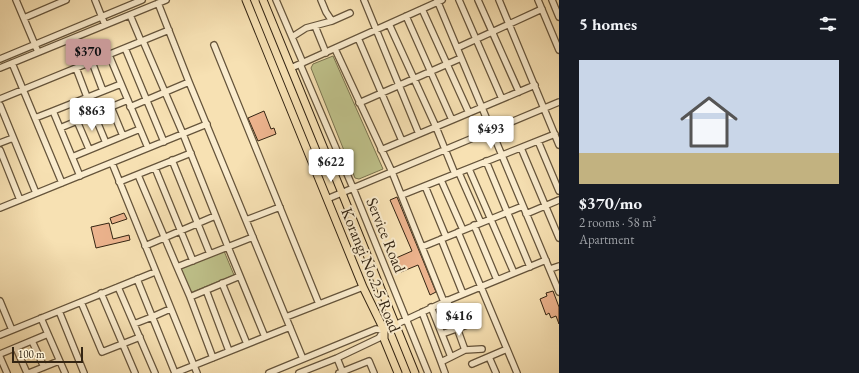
<!DOCTYPE html>
<html lang="en">
<head>
<meta charset="utf-8">
<style>
  :root { --surface:#171b24; --page:#20242c; --text:#f1f3f6; --muted:#9ea1a6; --line:#363941; --accent:#c59692 }
  body { margin:0; font-family:"EB Garamond",serif; background:var(--page); color:var(--text); height:100vh; display:flex; flex-direction:column; font-size:15px; white-space:nowrap }
  * { box-sizing:border-box; margin:0 }
  p { font-size:13px; color:var(--muted) }
  .icon { flex:none; width:22px; height:22px; fill:none; stroke:currentColor; stroke-width:2; stroke-linecap:round; stroke-linejoin:round }
  .map { position:relative; flex:1; overflow:hidden }
  .sheet { display:flex; flex-direction:column; background:var(--surface); width:300px }
  .sheet>* { flex:none }
  .scale { position:absolute; left:12px; bottom:10px; width:71px; box-sizing:border-box; padding-left:4px; border:2px solid #342513; border-top:0; font-size:11px; line-height:14px; white-space:nowrap; color:#342513; -webkit-text-stroke:3px #faecce; paint-order:stroke }
  .price { position:absolute; translate:-50% -34px; padding:0 9px; border-radius:4px; background:#fff; color:#222; font-size:13px; line-height:26px; filter:drop-shadow(0 1px 2px #0008) }
  .price::after { content:''; position:absolute; left:50%; top:24px; width:12px; height:9px; margin-left:-6px; background:inherit; clip-path:polygon(0 0,100% 0,50% 100%) }
  .price.active { background:var(--accent); color:#111 }
  ul { padding:0; list-style:none }
  li { display:grid; align-content:center; gap:8px; height:212px; padding:0 20px }
  li+li { border-top:1px solid var(--line) }
  li span { display:grid; place-items:center; height:124px; border-radius:0px; color:#555 }
  li>.icon { margin-inline-start:auto }
  span .icon { width:72px; height:72px; fill:#fffc; stroke-width:1 }
  li b { font-size:17px }
  h2 { display:flex; justify-content:space-between; align-items:center; height:48px; padding:0 20px; font-size:17px }
  main { display:flex; flex:1; min-height:0 }
  .map>svg:first-child { display:block }
</style>
</head>
<body>
<main>
<div class="map">
<svg width="559" height="373" viewBox="0 0 559 373">
  <rect width="100%" height="100%" fill="#f7e1b3"/>
  <filter id="stains"><feTurbulence type="fractalNoise" baseFrequency=".005" numOctaves="4"/><feColorMatrix values="0 0 0 0 .2 0 0 0 0 .09 0 0 0 0 .02 0 0 0 .5 -.17"/></filter>
  <radialGradient id="worn" r=".72"><stop offset=".6" stop-color="#630" stop-opacity="0"/><stop offset="1" stop-color="#630" stop-opacity=".3"/></radialGradient>
  <!-- green -->
  <path fill="#bfc28b" stroke="#7a744f" d="M333,56L383,169L359,179L355,178L311,68L313,64Z
    M224,251L234,275L190,293L180,269Z"/>
  <!-- building -->
  <path fill="#ecb38d" stroke="#342513" d="M264,111L271,129L274,128L276,134L258,141L248,118Z
    M397,197L436,292L430,295L418,265L401,272L396,258L412,251L390,200Z
    M124,213L127,219L112,224L110,218Z
    M109,223L113,239L129,235L130,240L96,248L91,227Z
    M553,291L559,307V324L556,316L551,318L549,313L546,315L540,299L547,296L546,293Z"/>
  <g fill="none" stroke-linecap="round" stroke-linejoin="round">
    <defs>
      <path id="minor" d="M16,0L38,52
        M95,0L105,25
        M276,0L303,63
        M321,0L326,12L332,21
        M364,0L419,134
        M437,0L559,292
        M459,0L502,99
        M478,0L519,92
        M499,0L559,145
        M538,0L559,50
        M552,0L559,17
        M158,3L189,82L303,359
        M422,9L469,113
        M130,15L141,41
        M406,16L452,120
        M24,18L66,0
        M389,24L436,127L455,174
        M315,26L326,53
        M292,37L306,28L332,21L350,13
        M358,38L402,141
        M143,41L183,134L228,247L265,337
        M214,45L319,304
        M125,48L164,142
        M457,48L542,9
        M335,49L392,172L444,302
        M109,55L148,148
        M0,59L142,0
        M92,62L103,91
        M12,63L62,183
        M300,64L353,188L428,373
        M0,68L166,0
        M76,68L87,97
        M291,68L442,0
        M0,99L169,30
        M359,103L461,58
        M0,105L36,193
        M111,107L123,136
        M130,107L189,82
        M94,114L106,143
        M35,118L53,111
        M77,121L89,149
        M60,128L128,100
        M538,141L559,191
        M0,143L13,138
        M521,148L559,238
        M0,150L20,200
        M381,150L535,85
        M72,157L140,129
        M172,160L210,254
        M486,161L530,267
        M112,163L197,373
        M155,168L193,261
        M469,169L514,273
        M459,173L481,223
        M138,175L177,267
        M80,176L53,111L121,84
        M441,180L463,230
        M119,182L191,153
        M425,186L446,237
        M402,195L555,134
        M327,199L559,102
        M0,208L207,124
        M526,214L559,200
        M246,220L280,207
        M474,225L497,280
        M458,232L517,373
        M441,239L463,294
        M145,246L215,216
        M422,247L523,206
        M550,269L559,266
        M240,276L190,297L177,267L253,237
        M137,279L175,373
        M222,283L247,344
        M118,287L155,373
        M206,290L229,351
        M101,293L135,373
        M190,297L213,358
        M447,300L465,350
        M0,301L12,330
        M81,302L102,352L140,337
        M431,307L451,357
        M59,311L84,373
        M422,312L441,362L445,373
        M286,317L363,287
        M41,318L65,373
        M134,324L152,317L170,309
        M442,334L470,324
        M0,335L155,272
        M32,341L44,367
        M16,348L27,373
        M0,354L48,334
        M0,357L7,373
        M489,357L496,373
        M337,358L343,373
        M441,362L465,350L482,349
        M472,364L507,349
        M29,373L59,361
        M175,373L290,327
        M269,373L376,329L384,330
        M299,373L337,358L379,338L384,330L444,302L546,260
        M339,373L369,361L374,373"/>
      <path id="major" d="M246,0L363,287L384,330V339L398,373
        M263,0L342,193L415,373"/>
    </defs>
    <!-- minor casing -->
    <use href="#minor" stroke="#65543b" stroke-width="8"/>
    <!-- major casing -->
    <use href="#major" stroke="#342513" stroke-width="9"/>
    <!-- minor -->
    <use href="#minor" stroke="#faecce" stroke-width="5.5"/>
    <!-- major -->
    <use href="#major" stroke="#f7e1b3" stroke-width="7"/>
  </g>
  <g text-anchor="middle" dominant-baseline="central" stroke-width="4" stroke-linejoin="round" paint-order="stroke">
    <!-- street labels -->
    <g font-size="16" fill="#342513" stroke="#faecce">
      <text transform="translate(386 235) rotate(68)">Service Road</text>
      <text transform="translate(371 270) rotate(68)">Korangi No.2.5 Road</text>
    </g>
  </g>
  <rect width="100%" height="100%" filter="url(#stains)"/>
  <rect width="100%" height="100%" fill="url(#worn)"/>
</svg>
<div class="scale">100 m</div>
<b class="price active" style="left:88px;top:73px">$370</b>
<b class="price" style="left:92px;top:132px">$863</b>
<b class="price" style="left:491px;top:150px">$493</b>
<b class="price" style="left:331px;top:183px">$622</b>
<b class="price" style="left:459px;top:337px">$416</b>
</div>
<section class="sheet">
<h2>5 homes<svg class="icon" aria-label="filters" viewBox="0 0 24 24"><path d="M4 7h16M4 17h16"/><circle cx="9" cy="7" r="2"/><circle cx="15" cy="17" r="2"/></svg></h2>
<ul>
<li><span style="background:linear-gradient(#c9d6e8 75%,#c2b280 0)"><svg class="icon" aria-label="home" viewBox="0 0 24 24"><path d="M3 11l9-7 9 7M6 9v11h12V9"/></svg></span><div><b>$370/mo</b><p>2 rooms · 58 m²</p><p>Apartment</p></div></li>
</ul>
</section>
</main>
</body>
</html>
